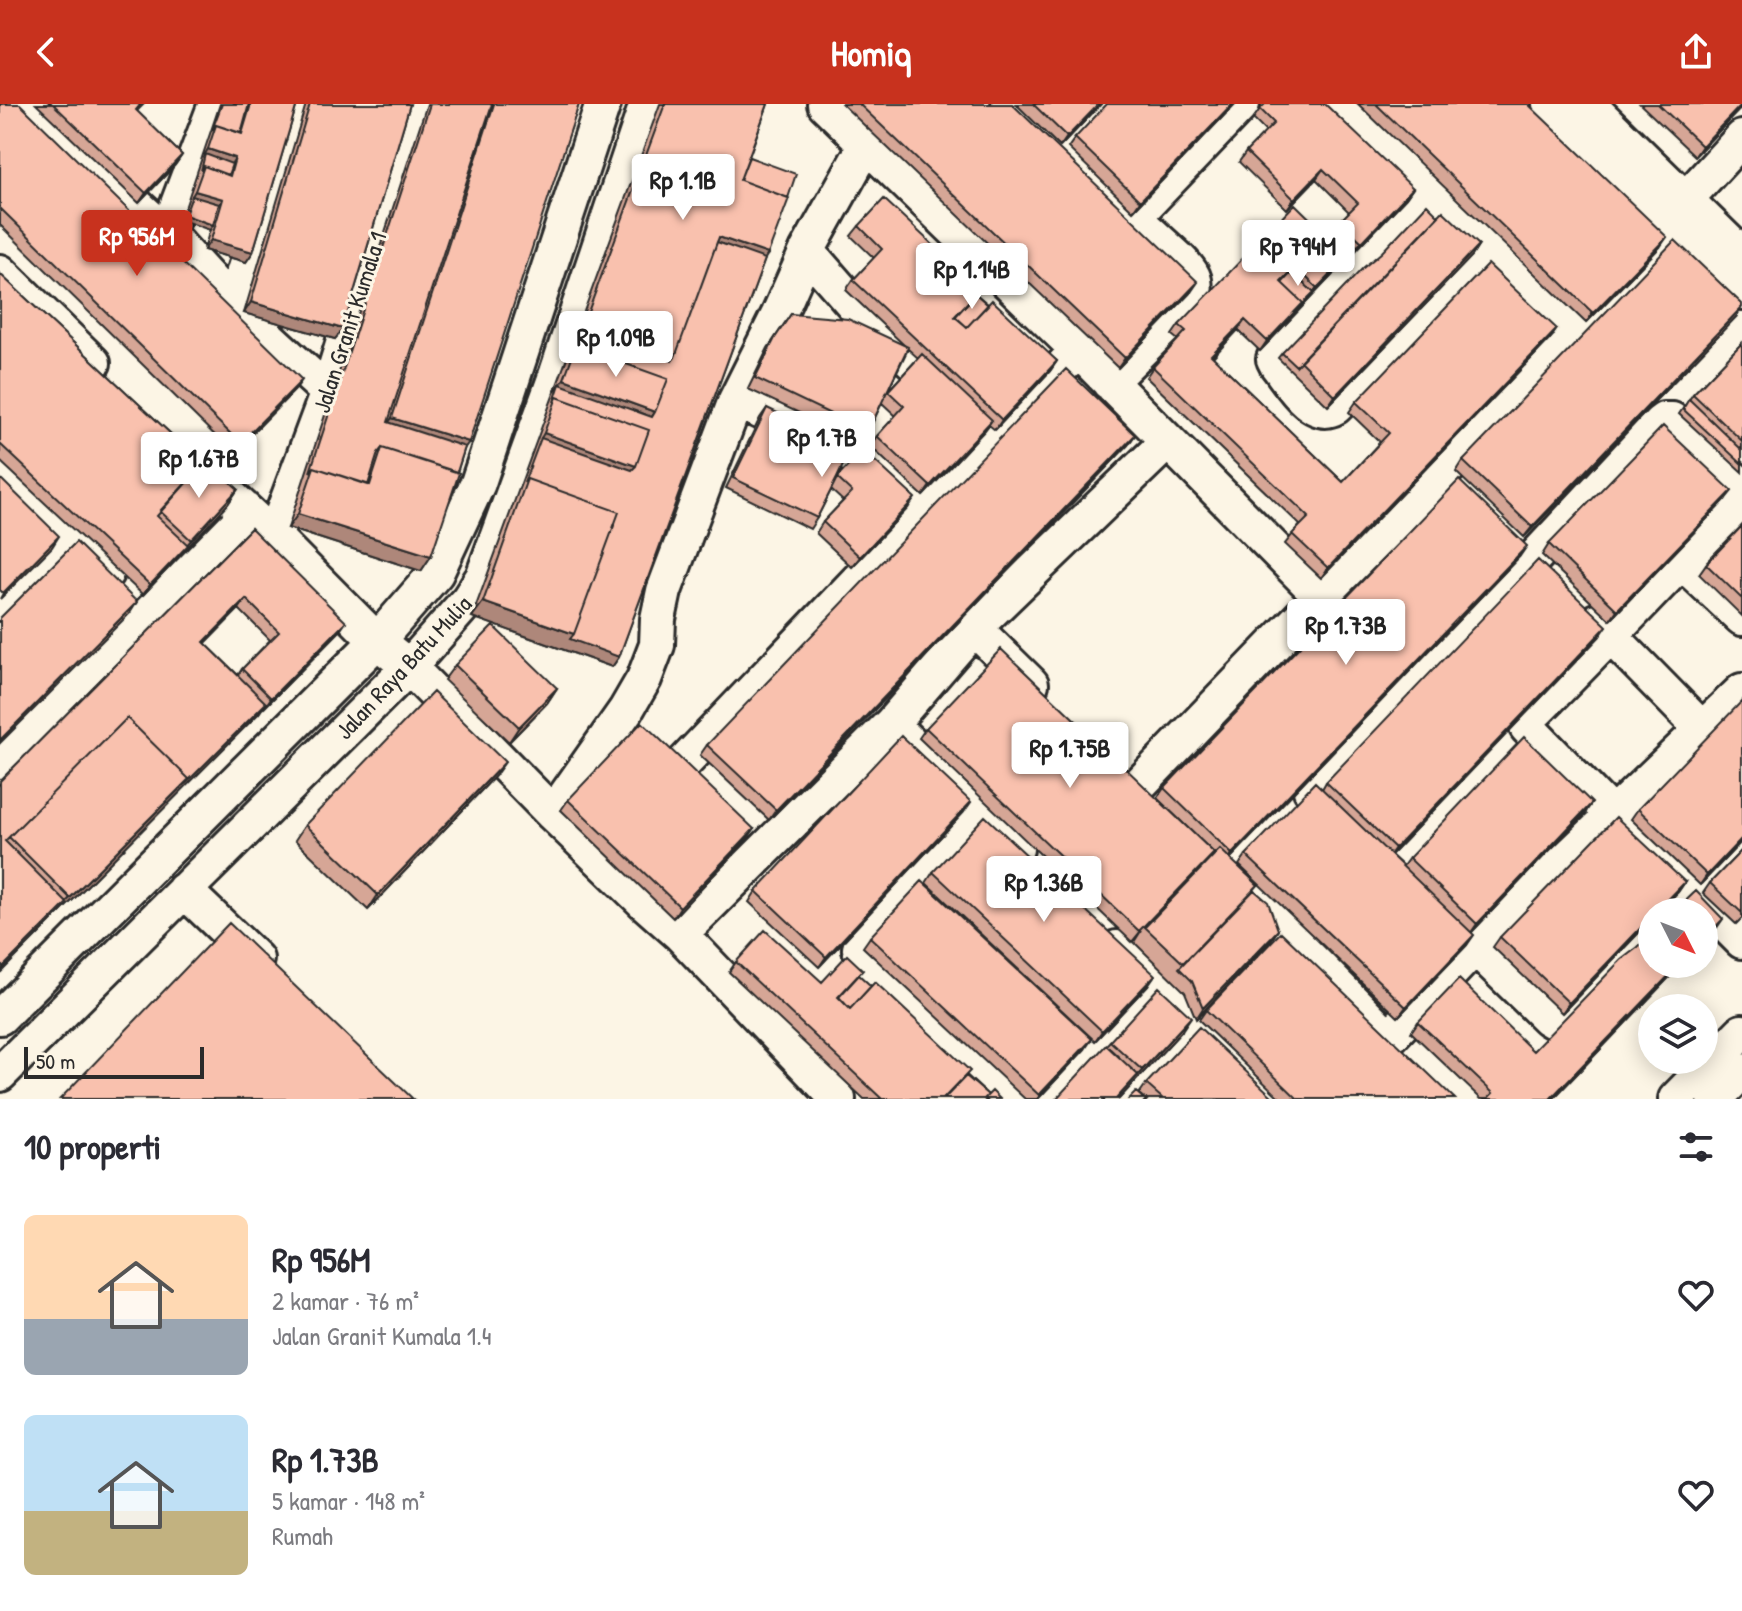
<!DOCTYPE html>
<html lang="id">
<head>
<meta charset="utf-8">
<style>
  :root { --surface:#fff; --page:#f2f2f3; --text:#2b2b33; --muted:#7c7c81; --accent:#c8321e }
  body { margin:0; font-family:"Patrick Hand",sans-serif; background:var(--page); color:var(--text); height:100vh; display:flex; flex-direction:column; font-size:30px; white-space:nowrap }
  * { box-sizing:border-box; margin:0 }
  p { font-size:26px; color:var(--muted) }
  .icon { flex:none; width:44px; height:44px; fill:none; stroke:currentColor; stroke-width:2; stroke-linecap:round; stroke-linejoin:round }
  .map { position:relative; height:995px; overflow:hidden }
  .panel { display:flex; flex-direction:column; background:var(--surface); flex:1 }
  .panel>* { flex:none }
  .needle { width:52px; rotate:132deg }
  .tools { position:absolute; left:1638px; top:794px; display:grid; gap:16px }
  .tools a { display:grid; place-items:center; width:80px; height:80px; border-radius:50%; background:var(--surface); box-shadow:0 4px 20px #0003; font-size:40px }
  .scale { position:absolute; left:24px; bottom:20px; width:180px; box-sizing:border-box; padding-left:8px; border:4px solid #2b2b2b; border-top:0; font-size:22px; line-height:28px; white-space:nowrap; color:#2b2b2b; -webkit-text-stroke:6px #fcf5e5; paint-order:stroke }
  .price { position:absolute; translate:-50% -68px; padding:0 18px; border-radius:8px; background:#fff; color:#222; font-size:26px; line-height:52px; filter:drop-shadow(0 2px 4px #0008) }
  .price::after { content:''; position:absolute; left:50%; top:48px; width:24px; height:18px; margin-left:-12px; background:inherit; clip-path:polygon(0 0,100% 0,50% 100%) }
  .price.selected { background:var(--accent); color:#fff }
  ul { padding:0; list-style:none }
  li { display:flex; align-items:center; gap:24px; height:200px; padding:0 24px }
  li span { display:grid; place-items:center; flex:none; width:224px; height:160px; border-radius:12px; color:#555 }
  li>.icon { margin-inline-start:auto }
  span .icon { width:96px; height:96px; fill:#fffc; stroke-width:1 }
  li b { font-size:34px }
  h2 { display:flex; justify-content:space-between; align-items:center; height:96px; padding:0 24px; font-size:34px }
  header { display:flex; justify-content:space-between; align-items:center; height:104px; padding:0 24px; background:var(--accent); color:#fff; font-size:36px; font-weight:800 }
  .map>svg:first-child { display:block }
</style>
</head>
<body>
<header><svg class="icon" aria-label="back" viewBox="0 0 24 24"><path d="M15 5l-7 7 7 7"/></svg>Homiq<svg class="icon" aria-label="share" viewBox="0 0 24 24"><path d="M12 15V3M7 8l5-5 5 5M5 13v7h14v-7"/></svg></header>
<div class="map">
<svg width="1742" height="995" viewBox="0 0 1742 995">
  <rect width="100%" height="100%" fill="#fcf5e5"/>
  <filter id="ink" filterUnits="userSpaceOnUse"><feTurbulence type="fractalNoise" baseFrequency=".0125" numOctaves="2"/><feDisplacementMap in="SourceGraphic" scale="16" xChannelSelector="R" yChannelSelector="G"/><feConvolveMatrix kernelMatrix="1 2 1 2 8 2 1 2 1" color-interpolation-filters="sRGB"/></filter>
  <g filter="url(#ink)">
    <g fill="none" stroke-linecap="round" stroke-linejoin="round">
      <defs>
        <path id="minor" d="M24,0L167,129L233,201L328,288
          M825,0L1078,246L1321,492
          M1009,0L1178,154C1192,168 1198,175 1193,195L1109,278
          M1335,0L1579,231
          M1550,0L1676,127L1742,189
          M1588,0L1742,151
          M1061,48L1106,0
          M1431,90L1277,249L1274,255L1277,261C1289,276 1312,317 1335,303L1491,150
          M1134,113L1242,0
          M167,129L216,0
          M807,147L869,218L947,289
          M0,168L93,259
          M233,201L299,0
          M736,296L848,349L933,398
          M199,363L274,433L377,537L409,563L553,710L645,799L680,830L838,995
          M0,366L106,469
          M1742,396C1670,468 1601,543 1528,615L1527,623L1612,711L1694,789L1742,837
          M274,433L328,288L419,0
          M1681,457L1742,514
          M0,499L67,433
          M1596,517L1702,625
          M974,524L1031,580
          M891,620L1016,745
          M0,662L247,410
          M681,662L1078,246
          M1136,684L1321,492L1579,231L1676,127L1680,121L1685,96L1742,34
          M553,710L626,606L644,575L657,541L658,515L664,487L736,296L779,210L807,147L866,41
          M982,711L865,831L860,845L870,859L1011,995
          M1343,716L1311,686V680L1532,456L1660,319L1664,316H1672L1742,383
          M184,786L256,855
          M1244,787L1378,923
          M1436,805L1548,914L1553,917L1560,914L1652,828
          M1674,808L1742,740
          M680,830L891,620L974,524L1168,337
          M1117,844L1270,995
          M0,913L377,537L436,469L478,379L603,0
          M1389,934L1476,842L1742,587
          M0,970L409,563L469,495L483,473L557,269L647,0
          M1053,995L1155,881
          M1122,995L1208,905
          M1676,995L1742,928
          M1715,995L1742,967"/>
      </defs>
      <!-- minor casing -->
      <use href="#minor" stroke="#2b2b2b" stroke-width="40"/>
      <!-- minor -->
      <use href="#minor" stroke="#fcf5e5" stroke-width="34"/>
    </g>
    <!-- wall -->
    <path fill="#d6a696" stroke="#2b2b2b" stroke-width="2" fill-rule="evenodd" d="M0,0L295,286L233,349L0,121Z
      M36,0H144L137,7L182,51L175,61L139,99Z
      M220,0H297L253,148L246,158L204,146L210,125L181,116Z
      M306,0H410L343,225L335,235L244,209Z
      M427,0H579L465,343L431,452L421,467L288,424Z
      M660,0H768L749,53L765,155L619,553L612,563L472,513Z
      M842,0H1012L1191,188L1118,264Z
      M1016,0H1101L1060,43Z
      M1235,0L1133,107L1068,44L1075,34Z
      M1358,0H1528L1660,143L1586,219Z
      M1640,0H1742V3L1695,52Z
      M1260,5L1413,84L1406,94L1260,247L1238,226L1213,253L1343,378L1380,338L1349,308L1356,298L1550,235L1321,474L1285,440L1300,421L1146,273L1153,263L1178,236L1172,231L1179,221L1327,132L1349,108L1316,75L1287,105L1239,58L1246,48L1266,28L1253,15Z
      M1439,112L1479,141L1472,152L1328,302L1278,254L1282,249Z
      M859,122L976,190L1057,257L1050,267L995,326L989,321L923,392L870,342L877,332L896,312L882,299L868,328L861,338L748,285L768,244L791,210L905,242L846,186L853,176L874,154L851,132ZM908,245L918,254L887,288Z
      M0,170L203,360L238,385L228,400L143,491L0,357Z
      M1737,212L1524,433L1456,368L1463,357Z
      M1742,239V368L1679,310L1693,290Z
      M767,304L837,374L908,404L852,463L816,429L823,418L843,397L831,386L817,414L810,425L726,384L760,314Z
      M1135,331L1128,341L769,716L700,651L707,641Z
      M1724,397L1610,516L1542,451L1549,440Z
      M1742,422V512L1699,470L1706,460Z
      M251,424L339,528L264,604L263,603L259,609L228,640L0,869V677ZM239,505L270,536L242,565L238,571L205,539Z
      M1520,452L1230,755L1258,781L1254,786L1278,826L1271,836L1196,915L1185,888L1134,838L1141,827L1132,838L919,634L926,624L1215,750L1157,694L1164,684Z
      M1600,532L1391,751L1403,762L1409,754L1585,709L1472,828L1467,841L1398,913L1239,761L1246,751L1322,685L1326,678Z
      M455,561L557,584L547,599L509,638L444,576Z
      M495,672L368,806L295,736L305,721Z
      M568,696L754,725L747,735L673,814L561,706Z
      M1638,705L1742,737L1700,781L1631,715Z
      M964,708L819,863L749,798L756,787Z
      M1742,746V814L1736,820L1703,789L1710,779Z
      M933,768L1148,881L1095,937L926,779Z
      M1685,778L1678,788L1652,808V815L1562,909L1493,843L1500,833Z
      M870,833L1085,945L1038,995H1025L863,843Z
      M736,858L822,878L859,871L988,991L1000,995H864L729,868Z
      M1652,860H1682L1553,995H1481L1411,928L1418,918L1533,947Z
      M1206,906L1455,995H1281L1199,916Z
      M1181,928L1119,995L1106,941L1110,937Z
      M1146,980L1275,995H1145L1139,990Z"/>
    <!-- shaded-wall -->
    <path fill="#ae877a" stroke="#2b2b2b" stroke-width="2" d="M1099,0H1101L1060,43L1067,33Z
      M1233,0H1235L1133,107L1140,97Z
      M1742,0V3L1695,52L1702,42Z
      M208,45L235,54L228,65L205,50Z
      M182,51L175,61L139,99L146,89Z
      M1323,65L1316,75L1287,105L1294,95Z
      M1413,84L1406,94L1260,247L1267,237Z
      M195,87L223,95L216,106L192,92Z
      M185,111L213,121L210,126L181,116Z
      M719,133L768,150L758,165L712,149Z
      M1667,133L1660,143L1586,219L1593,209Z
      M211,136L253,148L246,158L204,146Z
      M1479,141L1472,152L1328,302L1335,292Z
      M1198,178L1191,188L1118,264L1125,254Z
      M251,198L343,225L335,235L244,209Z
      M1742,203L1737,212L1524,433L1532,423Z
      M1245,216L1238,226L1204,261L1211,251Z
      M584,219L675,253L665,267L581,224Z
      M1557,225L1550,235L1321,474L1328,464Z
      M1057,257L1050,267L995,326L1002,316Z
      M564,275L655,308L645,323L560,280L553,290Z
      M302,276L295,286L233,349L240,339Z
      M392,314L469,338L458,353L381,329Z
      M992,316L985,326L923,392L930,382Z
      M544,329L636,362L625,377L541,334Z
      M1135,331L1128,341L769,716L776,706Z
      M238,385L228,400L143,491L150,481Z
      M1732,387L1724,397L1610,516L1617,506Z
      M915,394L908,404L852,463L860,453Z
      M298,410L431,452L421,467L288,424Z
      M59,432L52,443L0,495L3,489Z
      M1527,442L1520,452L1225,760L1232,750Z
      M246,495L239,505L197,548L204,538Z
      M137,498L130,509L0,639V636Z
      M483,498L574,530L619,553L612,563L472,513Z
      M346,518L339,528L264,604L271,594Z
      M1607,522L1600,532L1388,754L1395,744Z
      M557,584L547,599L509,638L519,623Z
      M266,599L259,609L0,869L3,863L70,794Z
      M505,658L495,672L368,806L378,791Z
      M971,698L964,708L819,863L826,853Z
      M1592,699L1585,709L1470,830L1477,820Z
      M754,725L747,735L673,814L680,803Z
      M1742,734V737L1700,781L1707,771Z
      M1685,778L1678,788L1659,808H1656Z
      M1652,812V815L1562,909L1569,899Z
      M1723,815L1716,825L1704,837V835Z
      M1278,826L1271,836L1196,915L1203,904Z
      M1474,831L1467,841L1398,913L1406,903Z
      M1680,860H1682L1553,995H1550Z
      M1155,871L1148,881L1095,937L1102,927Z
      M1191,913L1181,928L1119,995H1116Z
      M1092,935L1085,945L1038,995H1037Z"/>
    <!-- building -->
    <path fill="#f9c1ae" stroke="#2b2b2b" stroke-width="2" d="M0,0H20L302,276L240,339L0,104Z
      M53,0H141L136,6L182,51L146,89Z
      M222,0H249L241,29L216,21L212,26Z
      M251,0H297L253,148L211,136L223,95L195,87L204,62L230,72L235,54L208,45L216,21L242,30Z
      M310,0H410L343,225L251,198Z
      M430,0H492L388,318L465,343L457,368L382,344L378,349L368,381L314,363L310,368Z
      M494,0H579L469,338L392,314Z
      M665,0H768L740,76L789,94L768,150L719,133L675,253L584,219Z
      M859,0H1012L1198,178L1125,254Z
      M1033,0H1099L1067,33Z
      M1107,0H1233L1140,97L1075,34Z
      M1265,0H1325L1413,84L1362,138L1340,117L1358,99L1323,65L1294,95L1246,48L1274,19L1260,5Z
      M1376,0H1528L1667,133L1593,209Z
      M1658,0H1742L1702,42Z
      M205,50L232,60L228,71L204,62L201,67Z
      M749,53L796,70L788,94L740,76Z
      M192,92L219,100L213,121L185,111Z
      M884,95L980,185L955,212L967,223L992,196L1057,257L1002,316L853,176L882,145L859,122Z
      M1295,100L1348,152L1317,184L1296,163L1281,178L1303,199L1267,237L1245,216L1211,251L1343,378L1389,329L1356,298L1488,160L1557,225L1328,464L1292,430L1309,413L1153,263L1186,227L1179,221Z
      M1427,100L1439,112L1296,262L1282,249L1363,164L1382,148Z
      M1443,107L1479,141L1335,292L1300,257Z
      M1336,122L1358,143L1345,157L1348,152L1327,132Z
      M1675,136L1742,200V203L1532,423L1463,357Z
      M717,138L765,155L619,553L570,535L574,530L619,408L527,375L524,379L541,334L632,366L636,362L649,326L557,293L554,298L560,280L652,313L655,308L668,275L576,242L573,247L581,224L672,257L675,253Z
      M1292,168L1314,189L1299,204L1303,199L1282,179Z
      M0,170L203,360L157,412L188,441L150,481L0,340Z
      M976,190L988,201L967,223L955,213Z
      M791,210L848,215L908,243L868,328L755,274L775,234Z
      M1742,239V337L1693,290Z
      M576,242L668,275L655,308L564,275Z
      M922,250L992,316L930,382L877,332L904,302L888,287Z
      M1066,265L1135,331L776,706L707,641Z
      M557,293L649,326L636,362L544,329Z
      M1689,295L1742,346V360L1683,305Z
      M767,304L851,344L837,374L863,346L915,394L860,453L823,418L852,388L837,374L817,414L733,374Z
      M1663,322L1732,387L1617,506L1549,440Z
      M382,344L459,369L431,452L298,410L314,363L370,381Z
      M207,356L238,385L191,436L160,407Z
      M0,374L59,432L3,489L0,486Z
      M527,375L619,408L574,530L483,498Z
      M1459,376L1527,442L1232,750L1164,684Z
      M1742,422V495L1706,460Z
      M251,424L346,518L271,594L242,565L279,528L246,495L204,538L266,599L185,680L189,675L127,614L9,733L5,737L67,799L3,863L0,860V677Z
      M76,438L137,498L0,636V514Z
      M1538,456L1607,522L1395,744L1326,678Z
      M493,522L557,584L519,623L455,561Z
      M1001,545L1214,749L1139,827L926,624Z
      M433,588L505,658L378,791L305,721Z
      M1742,597V734L1707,771L1638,705Z
      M127,614L189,675L70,794L9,733Z
      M642,618L754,725L680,803L568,696Z
      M901,632L971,698L826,853L756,787Z
      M1524,633L1592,699L1477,820L1409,754Z
      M1315,678L1474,831L1406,903L1246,751Z
      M985,712L1155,871L1102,927L933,768Z
      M1616,713L1685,778L1656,808H1652V812L1569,899L1500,833Z
      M1220,745L1258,781L1183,859L1145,823Z
      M1742,746V809L1710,779Z
      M922,777L1092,935L1039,991L870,833Z
      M1254,786L1268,798L1278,826L1203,904L1192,877L1179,864Z
      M1696,787L1723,815L1704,835V808H1674Z
      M229,819L413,995H60Z
      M765,826L822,878L847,851L863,866L838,893L850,905L875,878L970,967L943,995H882L736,858Z
      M1281,828L1455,995H1298L1206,906Z
      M1652,829V860H1680L1550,995H1487L1493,989L1418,918L1459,875L1533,947L1621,856L1638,843Z
      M859,871L871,882L850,905L839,893Z
      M1159,883L1191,913L1142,966L1110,937Z
      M1199,923L1275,995H1163L1146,980Z
      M1106,941L1138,971L1116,995H1056Z
      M966,972L988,991L984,995H944Z
      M992,987L1000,995H984Z
      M1136,988L1144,995H1129Z"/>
  </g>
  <g text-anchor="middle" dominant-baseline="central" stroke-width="6" stroke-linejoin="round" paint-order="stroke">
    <!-- street labels -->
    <g font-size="24" fill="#2b2b2b" stroke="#fcf5e5">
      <text transform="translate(349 218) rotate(-72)">Jalan Granit Kumala 1</text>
      <text transform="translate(403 563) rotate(-47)">Jalan Raya Batu Mulia</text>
    </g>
  </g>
</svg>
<div class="tools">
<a><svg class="needle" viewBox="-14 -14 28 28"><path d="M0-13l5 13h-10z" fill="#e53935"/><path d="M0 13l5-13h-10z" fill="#7c7c81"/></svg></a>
<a><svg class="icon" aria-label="layers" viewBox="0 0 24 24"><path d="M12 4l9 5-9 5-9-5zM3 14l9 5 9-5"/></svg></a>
</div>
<div class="scale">50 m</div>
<b class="price" style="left:683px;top:118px">Rp 1.1B</b>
<b class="price selected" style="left:137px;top:174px">Rp 956M</b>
<b class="price" style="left:1298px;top:184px">Rp 794M</b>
<b class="price" style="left:972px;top:207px">Rp 1.14B</b>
<b class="price" style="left:616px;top:275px">Rp 1.09B</b>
<b class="price" style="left:822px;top:375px">Rp 1.7B</b>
<b class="price" style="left:199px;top:396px">Rp 1.67B</b>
<b class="price" style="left:1346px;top:563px">Rp 1.73B</b>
<b class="price" style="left:1070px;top:686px">Rp 1.75B</b>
<b class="price" style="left:1044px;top:820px">Rp 1.36B</b>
</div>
<section class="panel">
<h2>10 properti<svg class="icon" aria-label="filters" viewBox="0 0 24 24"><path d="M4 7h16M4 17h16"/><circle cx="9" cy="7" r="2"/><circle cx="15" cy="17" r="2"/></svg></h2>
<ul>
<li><span style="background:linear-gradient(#ffd9b3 65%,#9aa5b1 0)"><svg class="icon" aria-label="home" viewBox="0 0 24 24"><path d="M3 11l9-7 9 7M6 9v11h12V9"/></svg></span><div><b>Rp 956M</b><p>2 kamar · 76 m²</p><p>Jalan Granit Kumala 1.4</p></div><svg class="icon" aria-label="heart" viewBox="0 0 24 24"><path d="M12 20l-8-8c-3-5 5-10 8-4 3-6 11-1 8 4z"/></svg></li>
<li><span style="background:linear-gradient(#bfe0f5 60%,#c2b280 0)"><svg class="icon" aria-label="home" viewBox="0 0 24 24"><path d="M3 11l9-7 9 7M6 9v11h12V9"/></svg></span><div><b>Rp 1.73B</b><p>5 kamar · 148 m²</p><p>Rumah</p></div><svg class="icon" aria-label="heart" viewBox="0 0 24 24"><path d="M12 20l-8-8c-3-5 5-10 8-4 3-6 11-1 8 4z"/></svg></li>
</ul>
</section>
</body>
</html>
